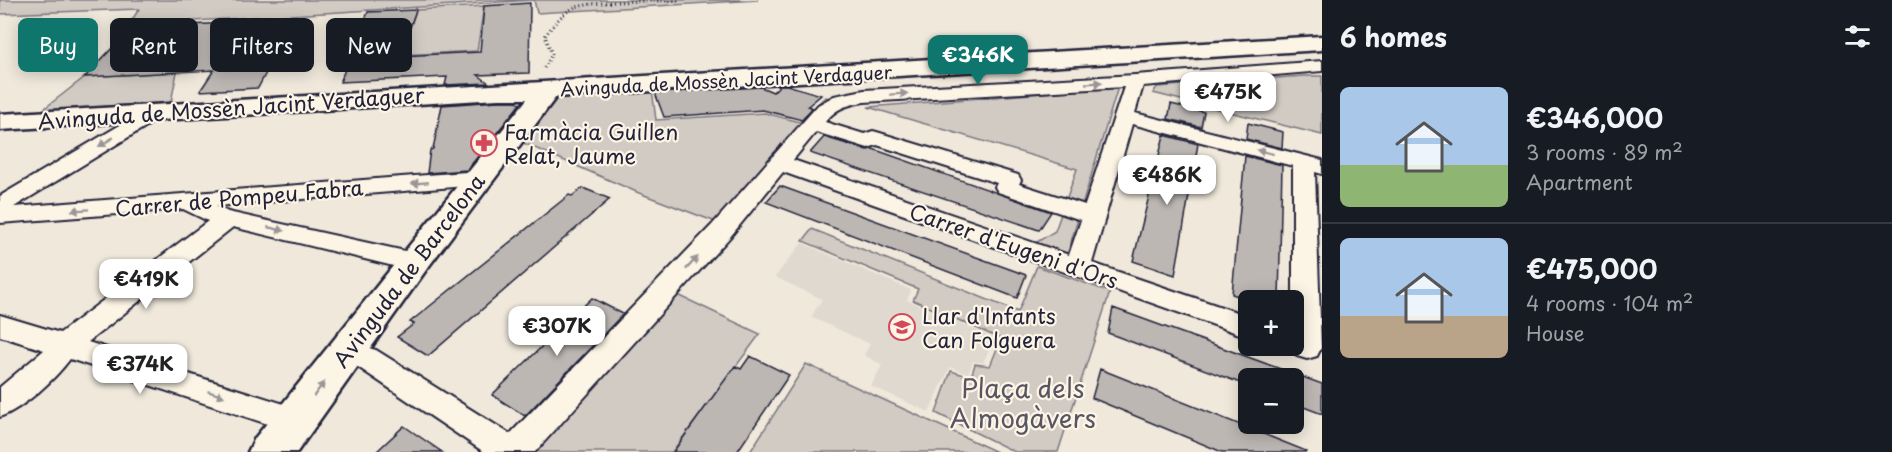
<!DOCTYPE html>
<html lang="en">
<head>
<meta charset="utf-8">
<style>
  :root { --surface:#171b24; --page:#20242c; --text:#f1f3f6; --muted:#9ea1a6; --line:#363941; --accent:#0f766e }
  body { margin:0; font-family:"Playpen Sans",sans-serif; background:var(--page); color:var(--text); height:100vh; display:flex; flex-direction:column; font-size:22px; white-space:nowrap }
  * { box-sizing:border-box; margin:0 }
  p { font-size:20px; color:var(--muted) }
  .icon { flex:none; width:33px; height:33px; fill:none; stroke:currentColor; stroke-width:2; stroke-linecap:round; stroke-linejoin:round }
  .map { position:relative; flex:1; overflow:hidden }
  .sheet { display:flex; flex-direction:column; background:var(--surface); width:570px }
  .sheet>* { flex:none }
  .hud { position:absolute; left:18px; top:18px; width:570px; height:54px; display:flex; gap:12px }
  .buttons { position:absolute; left:1238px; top:290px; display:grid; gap:12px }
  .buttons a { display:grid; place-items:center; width:66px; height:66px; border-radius:9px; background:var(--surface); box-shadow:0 3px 15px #0003; font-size:30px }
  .price { position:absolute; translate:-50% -51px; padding:0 14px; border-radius:12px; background:#fff; color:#222; font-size:20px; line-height:39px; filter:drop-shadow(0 2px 3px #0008) }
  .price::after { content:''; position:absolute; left:50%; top:36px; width:18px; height:14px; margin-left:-9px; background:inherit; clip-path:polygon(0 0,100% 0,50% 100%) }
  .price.active { background:var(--accent); color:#fff }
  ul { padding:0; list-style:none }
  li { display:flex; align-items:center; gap:18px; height:150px; padding:0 18px }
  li+li { border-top:2px solid var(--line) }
  li span { display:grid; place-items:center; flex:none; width:168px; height:120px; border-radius:9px; color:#555 }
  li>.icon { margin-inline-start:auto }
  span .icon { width:72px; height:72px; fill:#fffc; stroke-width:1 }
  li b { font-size:26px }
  h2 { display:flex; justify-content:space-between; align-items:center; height:72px; padding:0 18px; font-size:26px }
  .tag { padding:0 21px; border-radius:9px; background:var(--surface); box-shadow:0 3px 15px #0003; font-size:21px; line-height:54px }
  .tag.active { background:var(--accent); color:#fff }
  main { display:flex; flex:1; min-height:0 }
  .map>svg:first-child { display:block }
</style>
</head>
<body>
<main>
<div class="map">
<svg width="1322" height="452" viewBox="0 0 1322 452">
  <rect width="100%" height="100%" fill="#efe8db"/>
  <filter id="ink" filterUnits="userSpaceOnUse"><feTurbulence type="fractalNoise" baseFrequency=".0167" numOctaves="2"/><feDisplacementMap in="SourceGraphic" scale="12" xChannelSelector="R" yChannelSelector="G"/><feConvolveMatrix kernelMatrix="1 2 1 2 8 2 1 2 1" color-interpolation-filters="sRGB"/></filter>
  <g filter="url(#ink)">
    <!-- built -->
    <path fill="#e0d9cf" d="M802,243L911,290L907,300L994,338L983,363L973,361L968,374L950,367L929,412L871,386L882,365L864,355L870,344L811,317L822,299L775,277Z"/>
    <!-- green -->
    <path fill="#d1cbc3" stroke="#7a767f" stroke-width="1.5" d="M0,0H758L537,13L534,0L129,25L139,9L0,14Z
      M484,6L477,51L401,55L416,10Z
      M177,72L171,102L41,111L85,77Z
      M1304,76H1322V135L1153,93L1157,87Z
      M1118,87L1067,255L1032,245L1055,231L1077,169L868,107Z
      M652,89L656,120L765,113L799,122L825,97L830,98L716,222L639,193L521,142L557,96Z
      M812,229L1018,312L1037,266L1110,292L1058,452H1015L936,413L951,371L971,377L975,364L990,366L1001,339L913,300L918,289L803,241Z
      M676,294L760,334L672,452H531Z
      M806,364L997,452H750Z"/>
    <!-- building -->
    <path fill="#bcb7b3" stroke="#22223b" stroke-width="1.5" d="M530,3L529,73L478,75L489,83L445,85L447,77L340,82L368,12L416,10L400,56L480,52L484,6Z
      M296,16L258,88L200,91L214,70L85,77L131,28L247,22L249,19Z
      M780,85H787L821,95L808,106L812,108L802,120L763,110L664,117L655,93L761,87L773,92Z
      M498,101H516L520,104L467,170L427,173L430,150L433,149L442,105Z
      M1171,104L1204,112L1201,127L1168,119Z
      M1248,123L1283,132L1282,148L1246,139Z
      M1164,135L1198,144L1175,275L1133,261Z
      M824,137L867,150L873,149L1051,212L1039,230L810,153Z
      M1245,156L1282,165L1279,300H1249L1232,294Z
      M780,186L1026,275L1017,298L766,202Z
      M583,188L610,199L428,356L397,337L414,324L410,322L569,195L572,196Z
      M592,298L623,314L525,416L492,395Z
      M1113,308L1322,384V414L1293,403V378H1248V386L1108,333Z
      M750,356L789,375L737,452H673L735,366L741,369Z
      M1100,369L1306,451L1305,452H1222L1092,398Z
      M404,426L442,452H376Z"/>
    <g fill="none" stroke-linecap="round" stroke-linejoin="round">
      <defs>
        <path id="street" d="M1322,61V71L1143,86L1135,113L1322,160V174L1315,172L1321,348L1317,356L1307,359L1297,356L1293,348V166L1132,124L1092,263L1248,316V337L783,172L730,237L535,452H484L358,367L335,361L331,353L335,345L345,342L376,350L510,434L712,225L818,105L834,96L864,90L1135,75ZM1124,87L1085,205L1019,184L1021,180L1018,175L880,133L873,131L864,134L825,122C836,108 847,105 864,102ZM816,132L868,148L877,145L997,183L995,187L998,192L1081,220L1069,255L793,160Z
          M156,106L163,108L166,112L163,116L14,207L479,171L487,173L490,178L487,183L479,185L216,206L228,212L414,253L423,256L427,262L423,268L414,271L233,227L88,342L306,411L311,420L306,429L295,433L70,359C55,379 24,408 0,417V387L44,350L0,336V315L60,333L208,221L183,209L0,223V196L149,108Z"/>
        <path id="secondary" d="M1322,36V50L556,97L426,270L297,452H248L255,438L527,99H498L0,130V114Z"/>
      </defs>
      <!-- street casing -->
      <use href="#street" stroke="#22223b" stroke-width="4"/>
      <!-- secondary casing -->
      <use href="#secondary" stroke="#22223b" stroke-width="5"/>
      <!-- path -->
      <path stroke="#22223b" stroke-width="3" stroke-dasharray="1 3" stroke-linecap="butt" d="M544,68L552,54L545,36C553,25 563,12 576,7C605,0 650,2 681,0"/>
      <!-- street -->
      <use href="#street" fill="#fcf5e5" fill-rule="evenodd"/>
      <!-- secondary -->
      <use href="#secondary" fill="#fcf5e5" fill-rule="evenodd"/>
    </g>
    <!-- one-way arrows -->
    <defs><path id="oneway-solid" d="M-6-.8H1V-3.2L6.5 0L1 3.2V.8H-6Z" transform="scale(1.5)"/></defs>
    <g fill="#9a9698">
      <use href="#oneway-solid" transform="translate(1094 83) rotate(-3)"/>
      <use href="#oneway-solid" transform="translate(899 94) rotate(-4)"/>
      <use href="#oneway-solid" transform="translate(106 142) rotate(149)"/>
      <use href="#oneway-solid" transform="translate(1265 152) rotate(-166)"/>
      <use href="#oneway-solid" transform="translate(420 183) rotate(175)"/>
      <use href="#oneway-solid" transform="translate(80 210) rotate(176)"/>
      <use href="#oneway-solid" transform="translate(276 229) rotate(13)"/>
      <use href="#oneway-solid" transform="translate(692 263) rotate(-47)"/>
      <use href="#oneway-solid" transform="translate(319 389) rotate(-53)"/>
      <use href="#oneway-solid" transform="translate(216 394) rotate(18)"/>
    </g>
  </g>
  <!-- icons -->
  <defs>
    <symbol id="pharmacy-ring" viewBox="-11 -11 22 22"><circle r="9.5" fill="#fcf5e5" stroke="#d1495b" stroke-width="1.5"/><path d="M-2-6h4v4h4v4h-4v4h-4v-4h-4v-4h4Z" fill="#d1495b"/></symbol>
    <symbol id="school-ring" viewBox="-11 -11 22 22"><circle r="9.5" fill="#fcf5e5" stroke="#d1495b" stroke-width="1.5"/><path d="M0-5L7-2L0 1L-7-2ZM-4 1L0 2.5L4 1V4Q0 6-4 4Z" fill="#d1495b"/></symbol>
  </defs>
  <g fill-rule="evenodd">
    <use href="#pharmacy-ring" x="469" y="128" width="30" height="30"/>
    <use href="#school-ring" x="887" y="312" width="30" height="30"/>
  </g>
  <g text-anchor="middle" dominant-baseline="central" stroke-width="4.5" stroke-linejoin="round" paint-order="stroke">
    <!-- far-street labels -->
    <g font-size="18" fill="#22223b" stroke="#fcf5e5">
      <text transform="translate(726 80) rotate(-3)">Avinguda de Mossèn Jacint Verdaguer</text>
    </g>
    <!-- street labels -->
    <g font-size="21" fill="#22223b" stroke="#fcf5e5">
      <text transform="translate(231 107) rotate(-4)">Avinguda de Mossèn Jacint Verdaguer</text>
      <text transform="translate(239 197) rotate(-5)">Carrer de Pompeu Fabra</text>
      <text transform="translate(1014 245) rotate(19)">Carrer d'Eugeni d'Ors</text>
      <text transform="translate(408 270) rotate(-53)">Avinguda de Barcelona</text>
    </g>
    <!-- poi labels -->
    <g font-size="21" fill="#22223b" stroke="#fcf5e5" text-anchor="start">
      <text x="504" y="131">Farmàcia Guillen<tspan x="504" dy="24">Relat, Jaume</tspan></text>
      <text x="922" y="315">Llar d'Infants<tspan x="922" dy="24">Can Folguera</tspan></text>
    </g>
    <!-- near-park labels -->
    <g font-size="26" fill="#575564" stroke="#fcf5e5">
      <text x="1023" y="387">Plaça dels<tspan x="1023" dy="30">Almogàvers</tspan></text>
    </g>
  </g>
</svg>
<div class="buttons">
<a>+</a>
<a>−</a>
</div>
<b class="price active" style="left:978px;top:86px">€346K</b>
<b class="price" style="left:1228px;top:123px">€475K</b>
<b class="price" style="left:1167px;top:206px">€486K</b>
<b class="price" style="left:146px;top:310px">€419K</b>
<b class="price" style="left:557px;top:357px">€307K</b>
<b class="price" style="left:140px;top:395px">€374K</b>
<div class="hud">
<a class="tag active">Buy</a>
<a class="tag">Rent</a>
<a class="tag">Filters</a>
<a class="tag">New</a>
</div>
</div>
<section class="sheet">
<h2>6 homes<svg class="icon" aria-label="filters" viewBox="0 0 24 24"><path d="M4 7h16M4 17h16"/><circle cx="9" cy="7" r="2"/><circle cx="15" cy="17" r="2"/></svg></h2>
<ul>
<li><span style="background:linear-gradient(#a9c7e8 65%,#8fb573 0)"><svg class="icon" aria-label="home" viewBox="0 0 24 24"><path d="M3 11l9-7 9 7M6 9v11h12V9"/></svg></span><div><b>€346,000</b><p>3 rooms · 89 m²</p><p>Apartment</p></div></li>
<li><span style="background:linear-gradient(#a9c7e8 65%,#b9a48a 0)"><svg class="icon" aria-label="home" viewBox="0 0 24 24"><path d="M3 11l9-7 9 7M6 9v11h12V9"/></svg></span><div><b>€475,000</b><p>4 rooms · 104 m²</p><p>House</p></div></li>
</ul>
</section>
</main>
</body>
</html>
